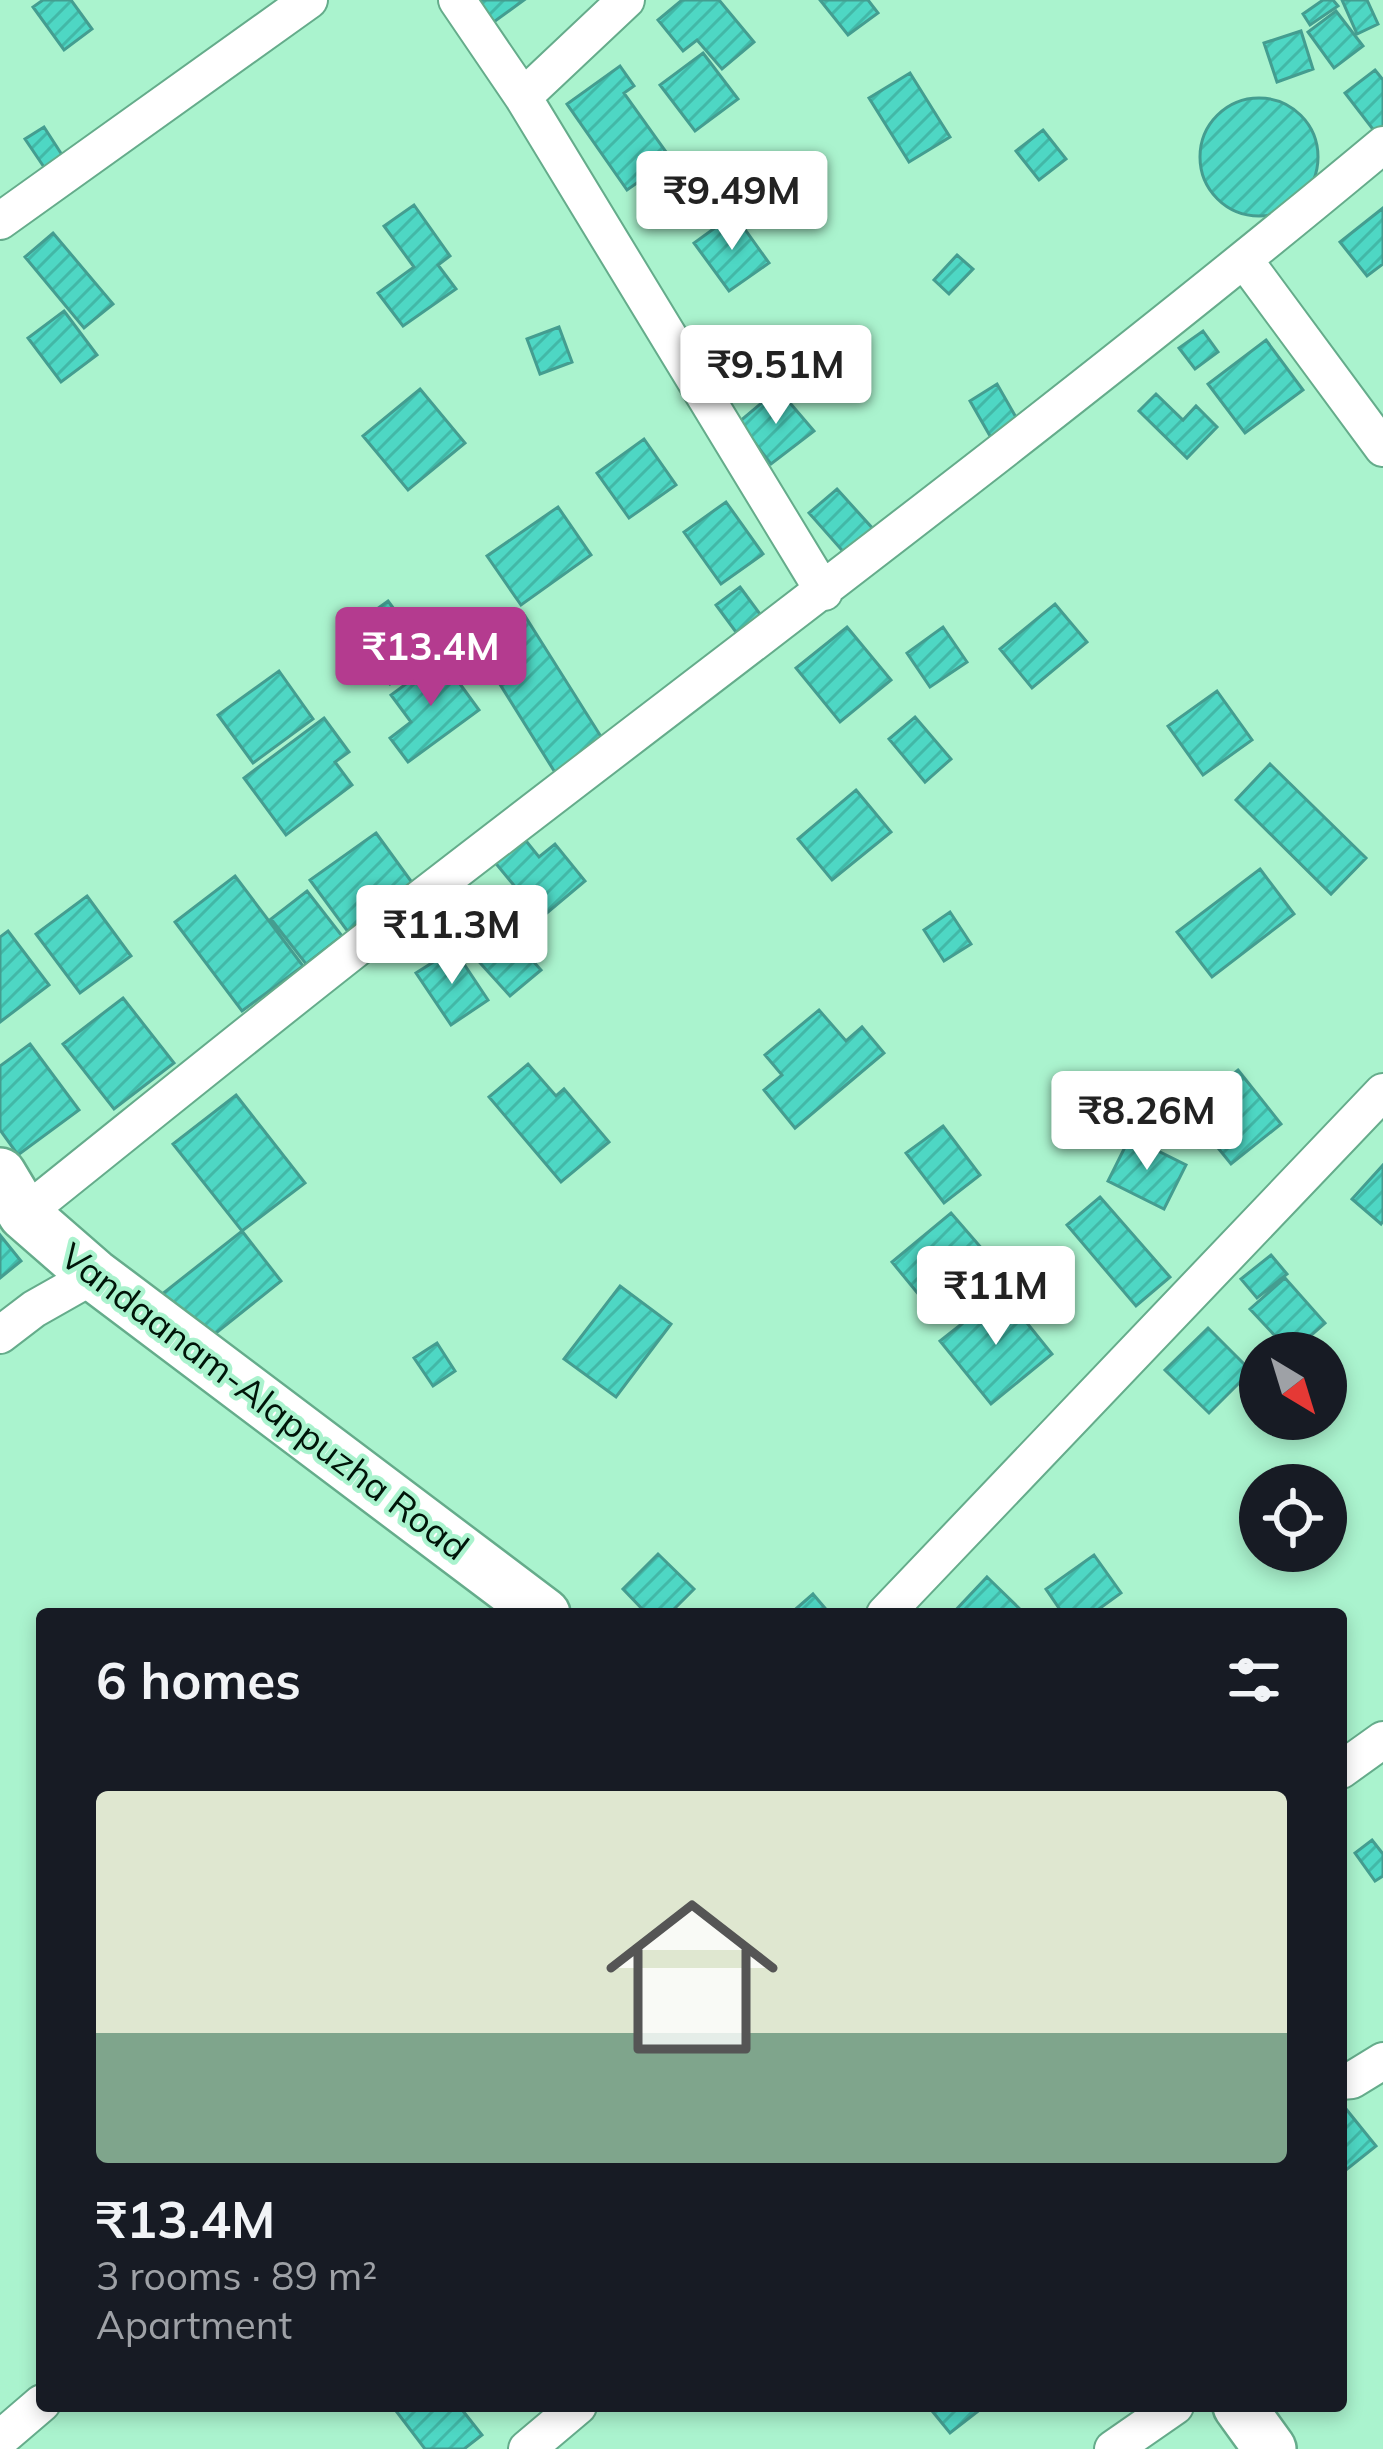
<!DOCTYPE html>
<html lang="en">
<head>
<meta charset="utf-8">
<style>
  :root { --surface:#171b24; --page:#242831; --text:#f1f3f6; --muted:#9ea1a6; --accent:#b43b8f }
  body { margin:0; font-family:Mulish,sans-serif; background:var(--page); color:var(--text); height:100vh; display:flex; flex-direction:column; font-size:45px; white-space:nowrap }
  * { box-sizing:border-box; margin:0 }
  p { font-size:39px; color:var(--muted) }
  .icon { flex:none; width:66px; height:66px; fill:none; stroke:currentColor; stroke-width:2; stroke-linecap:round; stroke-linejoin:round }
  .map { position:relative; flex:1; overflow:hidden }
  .details { position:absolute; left:36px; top:1608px; width:1311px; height:804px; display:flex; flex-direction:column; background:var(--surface); border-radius:12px; box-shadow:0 6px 18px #0003 }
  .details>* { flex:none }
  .needle { width:78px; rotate:142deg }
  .tools { position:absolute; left:1239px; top:1332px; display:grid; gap:24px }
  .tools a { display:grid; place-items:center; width:108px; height:108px; border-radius:50%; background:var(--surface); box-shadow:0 6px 18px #0003; font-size:60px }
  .price { position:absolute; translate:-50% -102px; padding:0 27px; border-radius:12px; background:#fff; color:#222; font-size:39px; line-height:78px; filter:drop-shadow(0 3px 6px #0008) }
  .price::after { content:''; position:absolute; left:50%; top:72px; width:36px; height:27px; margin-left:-18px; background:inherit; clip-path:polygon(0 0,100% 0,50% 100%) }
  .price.on { background:var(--accent); color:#fff }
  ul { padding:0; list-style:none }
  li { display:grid; align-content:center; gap:24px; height:636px; padding:0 60px }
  li span { display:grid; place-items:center; height:372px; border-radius:12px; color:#555 }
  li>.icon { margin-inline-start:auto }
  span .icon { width:216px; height:216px; fill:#fffc; stroke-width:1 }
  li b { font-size:51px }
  h2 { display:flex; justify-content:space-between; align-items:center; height:144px; padding:0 60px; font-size:51px }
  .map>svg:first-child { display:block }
</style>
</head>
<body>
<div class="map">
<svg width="1383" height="2449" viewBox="0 0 1383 2449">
  <defs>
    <pattern id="building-hatch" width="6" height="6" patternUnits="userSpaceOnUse" patternTransform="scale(3)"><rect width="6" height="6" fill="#4ed7c4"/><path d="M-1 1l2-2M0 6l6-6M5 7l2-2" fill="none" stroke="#42b8a7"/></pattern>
  </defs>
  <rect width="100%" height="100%" fill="#aaf3ce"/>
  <!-- building -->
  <path fill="url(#building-hatch)" stroke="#449d90" stroke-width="3" d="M43,0H71L92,29L64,50L33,7Z
    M474,0H524L491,24Z
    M682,0H719L754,42L722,69L697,40L683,51L658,20Z
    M820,0H868L878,13L848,35Z
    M1323,0H1333L1338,6L1310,25L1303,14Z
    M1342,0H1367L1378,24L1357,34Z
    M1336,11L1363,46L1334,68L1308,32Z
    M1301,31L1313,69L1277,82L1264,43Z
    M703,53L738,99L695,131L660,85Z
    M620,66L634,86L624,93L671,159L627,190L567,104Z
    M1375,70L1383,80V126L1375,132L1345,93Z
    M910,73L950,137L909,162L869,98Z
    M1200 157a59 59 0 1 1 118 0a59 59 0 1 1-118 0Z
    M44,127L66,161L48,173L25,139Z
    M1043,130L1066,159L1039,180L1016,151Z
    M414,205L450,256L438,265L456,289L403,326L378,293L414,267L384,226Z
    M1383,208V264L1367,276L1340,242Z
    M734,214L769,263L729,291L694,243Z
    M53,233L113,304L84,328L25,257Z
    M957,255L973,269L949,294L934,280Z
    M64,311L97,355L61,382L28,338Z
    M559,327L572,362L540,374L527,339Z
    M1203,331L1218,352L1195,369L1179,348Z
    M1266,340L1303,390L1245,433L1208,384Z
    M997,384L1021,426L994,443L970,401Z
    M420,389L465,443L408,490L363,436Z
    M778,389L814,431L771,464L739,422Z
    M1156,394L1183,420L1196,406L1217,427L1187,458L1139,411Z
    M644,439L676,485L629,518L597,473Z
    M837,489L875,531L847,556L809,513Z
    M726,502L763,554L721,584L684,532Z
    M558,507L591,555L521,605L487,556Z
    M740,587L768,625L744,643L716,605Z
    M388,601L428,655L390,684L349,629Z
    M1055,604L1087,642L1032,688L1000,649Z
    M525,616L605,743L556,774L476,646Z
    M847,627L891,680L840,722L796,668Z
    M943,627L967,662L930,687L907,653Z
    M441,658L479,710L408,762L390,738L411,722L391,695Z
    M279,671L313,719L253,763L218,715Z
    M1217,691L1252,740L1203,775L1168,726Z
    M915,717L951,759L925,782L889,739Z
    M324,718L349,752L335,762L352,785L286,835L244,778Z
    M1270,764L1366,858L1331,894L1236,800Z
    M856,790L891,832L832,880L798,839Z
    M376,833L416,888L351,936L310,880Z
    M522,836L539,857L555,844L585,881L541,918L493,860Z
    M1260,869L1294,914L1212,977L1177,932Z
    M235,876L303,966L242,1011L175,922Z
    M307,891L342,936L306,964L271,919Z
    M87,896L131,956L80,993L36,934Z
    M950,912L971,944L944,961L924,930Z
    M502,926L541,970L510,996L471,953Z
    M8,931L49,985L0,1022V937Z
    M454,949L488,1000L451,1025L416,973Z
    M123,998L174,1063L114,1109L63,1044Z
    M819,1010L846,1041L862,1027L884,1053L795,1128L764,1090L782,1075L765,1055Z
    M30,1044L79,1110L18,1155L0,1130V1066Z
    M528,1064L556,1096L564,1089L609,1142L561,1182L489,1097Z
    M1238,1070L1281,1124L1231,1164L1188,1111Z
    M236,1095L305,1183L242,1231L173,1144Z
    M943,1126L980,1175L944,1203L906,1153Z
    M1130,1137L1186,1165L1164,1209L1108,1181Z
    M1383,1165V1221L1381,1224L1352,1199Z
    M1100,1197L1170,1277L1136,1306L1067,1225Z
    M951,1213L984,1251L924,1301L892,1262Z
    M242,1231L281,1281L201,1345L161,1295Z
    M0,1235L21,1261L0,1278Z
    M1271,1255L1287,1274L1257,1298L1241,1279Z
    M1285,1278L1325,1323L1291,1353L1250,1309Z
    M620,1286L671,1324L616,1397L564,1359Z
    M1002,1292L1052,1354L991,1404L940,1341Z
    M1208,1328L1251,1371L1209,1413L1165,1370Z
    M437,1343L455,1371L433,1386L414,1358Z
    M658,1554L694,1589L669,1614H647L623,1589Z
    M1094,1555L1121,1593L1092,1614H1063L1046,1589Z
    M987,1577L1025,1614H952Z
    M813,1594L830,1614H790Z
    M1372,1840L1383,1854V1876L1375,1881L1355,1853Z
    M1342,2104L1376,2146L1341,2174V2105Z
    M459,2406L482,2435L464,2449H425L393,2407Z
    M928,2406H980L982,2408L950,2433Z"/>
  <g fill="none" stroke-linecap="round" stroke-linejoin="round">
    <defs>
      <path id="street" d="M457,0L523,97L824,592
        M523,97L626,0
        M0,221L309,0
        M1245,261L1383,448
        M24,1214C149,1114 273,1013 399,915C728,660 1063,412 1383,145
        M0,1335L34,1309L94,1275
        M885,1614L1383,1092
        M1341,1770L1383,1740
        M1341,2081L1352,2080L1383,2061
        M0,2439L42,2403
        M527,2449L578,2406
        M1113,2449L1175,2406"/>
      <path id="secondary" d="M0,1174L24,1214L94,1275L544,1614
        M1239,2406L1270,2449"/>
    </defs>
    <!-- street casing -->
    <use href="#street" stroke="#65ac8b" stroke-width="40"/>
    <!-- secondary casing -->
    <use href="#secondary" stroke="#65ac8b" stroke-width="56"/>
    <!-- street -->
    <use href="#street" stroke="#fff" stroke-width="36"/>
    <!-- secondary -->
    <use href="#secondary" stroke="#fff" stroke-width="51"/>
  </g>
  <g text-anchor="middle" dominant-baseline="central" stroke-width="9" stroke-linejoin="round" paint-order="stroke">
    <!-- street labels -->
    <g font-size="36" fill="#001509" stroke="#aaf3ce">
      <text transform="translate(265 1401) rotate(37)">Vandaanam-Alappuzha Road</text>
    </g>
  </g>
</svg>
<div class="tools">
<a><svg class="needle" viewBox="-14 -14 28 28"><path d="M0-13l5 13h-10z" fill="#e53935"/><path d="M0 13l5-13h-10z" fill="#9ea1a6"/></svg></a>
<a><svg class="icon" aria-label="locate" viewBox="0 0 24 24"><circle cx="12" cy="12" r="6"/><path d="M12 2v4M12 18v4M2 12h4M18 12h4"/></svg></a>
</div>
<b class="price" style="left:732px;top:253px">₹9.49M</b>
<b class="price" style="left:776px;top:427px">₹9.51M</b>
<b class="price on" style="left:431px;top:709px">₹13.4M</b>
<b class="price" style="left:452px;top:987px">₹11.3M</b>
<b class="price" style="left:1147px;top:1173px">₹8.26M</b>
<b class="price" style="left:996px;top:1348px">₹11M</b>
<section class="details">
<h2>6 homes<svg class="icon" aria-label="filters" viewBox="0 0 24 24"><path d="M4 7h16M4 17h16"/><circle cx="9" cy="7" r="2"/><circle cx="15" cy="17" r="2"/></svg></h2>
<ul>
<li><span style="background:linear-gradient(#dfe7d0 65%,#7fa58c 0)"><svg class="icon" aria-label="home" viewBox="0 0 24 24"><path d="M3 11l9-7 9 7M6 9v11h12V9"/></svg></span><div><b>₹13.4M</b><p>3 rooms · 89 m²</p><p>Apartment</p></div></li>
</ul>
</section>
</div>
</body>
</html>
